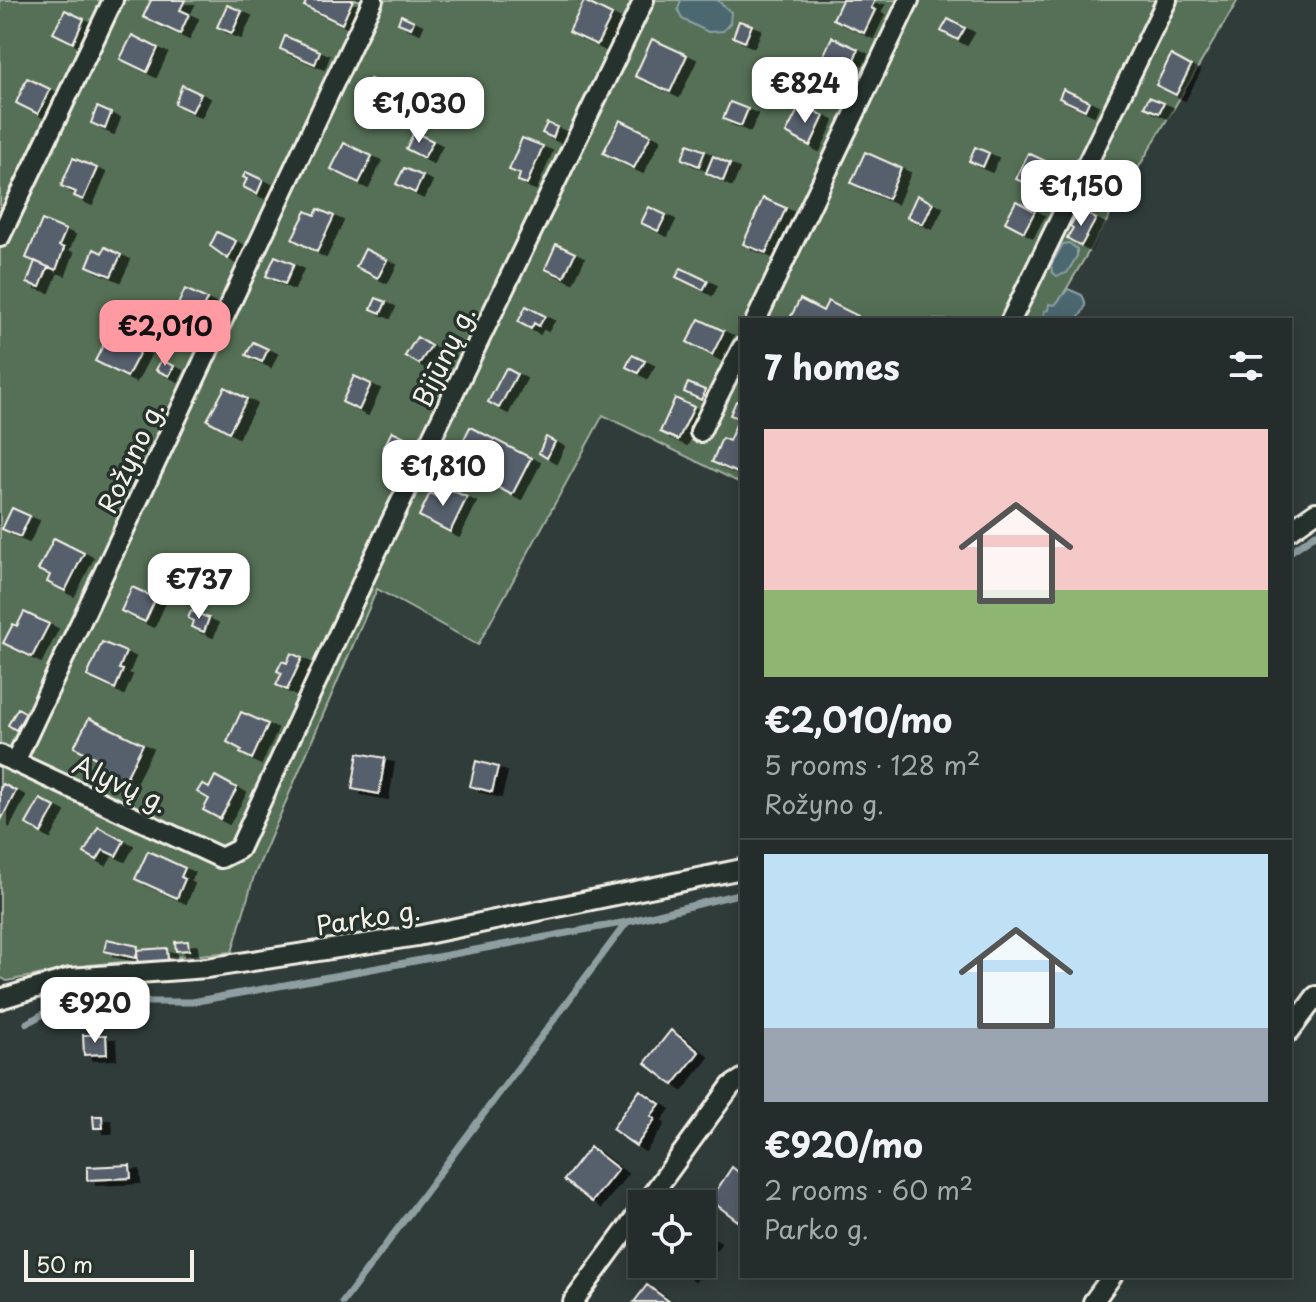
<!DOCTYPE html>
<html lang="en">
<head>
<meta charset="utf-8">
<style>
  :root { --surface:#242d2c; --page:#2c3534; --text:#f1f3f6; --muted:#a3a8a9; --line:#414948; --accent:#ff9aa2 }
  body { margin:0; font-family:"Playpen Sans",sans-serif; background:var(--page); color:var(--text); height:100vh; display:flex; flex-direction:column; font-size:30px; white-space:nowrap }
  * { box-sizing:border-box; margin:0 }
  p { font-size:26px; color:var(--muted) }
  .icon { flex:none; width:44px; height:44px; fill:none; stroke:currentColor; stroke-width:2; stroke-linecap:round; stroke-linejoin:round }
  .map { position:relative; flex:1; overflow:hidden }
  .drawer { position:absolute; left:740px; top:318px; width:552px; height:960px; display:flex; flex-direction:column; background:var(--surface); border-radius:0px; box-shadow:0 4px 20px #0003,0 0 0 2px var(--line) }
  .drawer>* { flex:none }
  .buttons { position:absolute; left:628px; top:1190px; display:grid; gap:16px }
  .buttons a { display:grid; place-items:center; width:88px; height:88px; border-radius:0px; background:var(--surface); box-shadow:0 4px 20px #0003,0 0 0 2px var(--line); font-size:40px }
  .scale { position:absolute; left:24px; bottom:20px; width:170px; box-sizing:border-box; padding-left:8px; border:4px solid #f4f1e8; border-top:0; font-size:22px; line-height:28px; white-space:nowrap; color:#f4f1e8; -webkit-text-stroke:6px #26332d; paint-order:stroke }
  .price { position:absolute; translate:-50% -68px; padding:0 18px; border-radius:16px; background:#fff; color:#222; font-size:26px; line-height:52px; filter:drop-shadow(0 2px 4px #0008) }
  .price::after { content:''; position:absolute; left:50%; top:48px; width:24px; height:18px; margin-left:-12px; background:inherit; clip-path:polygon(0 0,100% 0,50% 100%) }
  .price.active { background:var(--accent); color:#111 }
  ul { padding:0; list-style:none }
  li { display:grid; align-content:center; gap:16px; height:424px; padding:0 24px }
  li+li { border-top:2px solid var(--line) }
  li span { display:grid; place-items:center; height:248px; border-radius:0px; color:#555 }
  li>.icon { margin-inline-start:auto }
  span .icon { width:144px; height:144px; fill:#fffc; stroke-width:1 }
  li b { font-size:34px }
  h2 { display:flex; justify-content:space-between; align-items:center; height:96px; padding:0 24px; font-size:34px }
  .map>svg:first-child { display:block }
</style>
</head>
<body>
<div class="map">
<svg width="1316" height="1302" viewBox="0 0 1316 1302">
  <defs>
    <filter id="shadow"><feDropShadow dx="9" dy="5" stdDeviation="0" flood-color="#0009"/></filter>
  </defs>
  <rect width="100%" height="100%" fill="#303c3a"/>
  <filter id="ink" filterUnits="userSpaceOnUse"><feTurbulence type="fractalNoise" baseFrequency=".0125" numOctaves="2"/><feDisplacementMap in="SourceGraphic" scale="16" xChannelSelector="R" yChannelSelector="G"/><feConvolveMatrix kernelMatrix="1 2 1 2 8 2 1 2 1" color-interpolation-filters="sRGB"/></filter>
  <g filter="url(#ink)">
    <!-- green -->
    <path fill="#547057" stroke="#a4b0a0" stroke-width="2" d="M0,0H1238L1048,320H742V484L603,415L478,645L377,589L254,876L232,952L89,965L7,981L0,977Z"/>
    <!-- water -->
    <path fill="#4b6871" stroke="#8f9fa1" stroke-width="2" d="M681,0H717L731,12L730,23L723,31L708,32L682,19L678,9Z
      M1069,243L1077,249V256L1067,273L1057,276L1052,272L1051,265L1063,244Z
      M1068,289L1082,295C1088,305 1085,309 1078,319L1052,320L1043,315L1045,311L1048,310L1049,304L1055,305Z"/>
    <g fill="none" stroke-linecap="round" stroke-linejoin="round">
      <!-- stream -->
      <path stroke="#8f9fa1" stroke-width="7" d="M1290,552L1316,534
        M27,1023L65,1002H192L627,922L742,893
        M343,1302L627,922"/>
    </g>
    <!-- building -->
    <path fill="#575f6c" stroke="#f4f1e8" stroke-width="2" filter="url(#shadow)" d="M151,0H185L180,10L189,14L180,34L143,17Z
      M307,0H353L342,24L304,6Z
      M842,0H875L871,8L875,10L864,33L833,19Z
      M584,1L612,15L597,45L569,32Z
      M227,5L242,11L232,33L217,27Z
      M65,10L84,19L73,43L53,33Z
      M401,15L414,21L411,28L398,23Z
      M948,19L965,28L958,40L941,31Z
      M739,21L752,25L745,42L733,37Z
      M132,35L158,48L147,72L120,59Z
      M285,36L320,51L315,64L280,49Z
      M832,37L858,49L854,60L848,57L839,76L818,67Z
      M652,39L687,55L670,92L635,76Z
      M1171,55L1191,66L1176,95L1156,85Z
      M27,78L50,89L38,114L16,103Z
      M370,79L395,90L382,118L357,107Z
      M182,85L201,94L192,112L175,104Z
      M1063,89L1089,101L1085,110L1059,98Z
      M1149,97L1164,103L1159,113L1144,107Z
      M730,102L748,109L741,126L723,119Z
      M801,104L824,116L810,146L786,133Z
      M97,107L111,113L105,129L91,123Z
      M620,120L651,135L634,168L603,153Z
      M547,123L557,127L553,138L542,133Z
      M414,132L433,141L424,158L406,149Z
      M522,138L543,146L527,184L518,181L520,174L509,170Z
      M344,143L372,156L359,183L331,169Z
      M688,144L705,151L699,166L682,159Z
      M975,147L989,153L983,167L969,161Z
      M865,152L901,168L888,199L851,183Z
      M1028,153L1056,166L1044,192L1016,179Z
      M713,156L730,164L723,181L706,173Z
      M73,158L97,168L83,200L74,196L76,192L61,186Z
      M404,168L423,176L415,193L396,184Z
      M246,172L263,180L257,194L243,187L247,179L243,177Z
      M917,195L933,203L923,224L907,217Z
      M763,198L786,208L766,253L743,244Z
      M1016,201L1035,211L1024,232L1005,222Z
      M649,207L666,215L658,231L641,223Z
      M318,209L334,216L317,252L292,239L306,211L315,215Z
      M1080,210L1096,219L1081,246L1067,238L1073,228L1070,226Z
      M42,220L66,230L59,246L64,248L56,270L26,258Z
      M217,232L236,241L228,259L210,246Z
      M556,244L575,253L564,277L545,269Z
      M105,247L121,255L111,276L87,266L94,249L102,253Z
      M365,249L387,260L378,278L356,267Z
      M275,256L294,264L285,284L266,276Z
      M35,261L48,267L40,287L27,283Z
      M681,268L708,281L703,290L676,277Z
      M185,289L207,299L198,319L176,309Z
      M376,298L386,302L381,313L371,309Z
      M800,299L823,311L828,301L858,316L856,320H789Z
      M526,306L545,316L539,326L534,323L531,329L518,322Z
      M699,319L724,331L712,355L687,342Z
      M109,334L141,350L127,377L95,361Z
      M417,337L431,346L419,364L405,356Z
      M253,342L268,349L262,362L246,355Z
      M632,355L645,361L638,373L626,367Z
      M161,360L174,366L169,376L156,370Z
      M506,368L517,374L499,408L488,402Z
      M354,376L371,384L359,410L342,402Z
      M688,383L705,390L701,400L684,392Z
      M225,387L247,399L229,432L207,420Z
      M675,398L694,407L678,440L660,432Z
      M736,401L742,403V475L712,462L722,438L729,441L739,418L730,415Z
      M470,427L531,458L512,495L452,463Z
      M392,431L409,439L401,456L384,447Z
      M546,437L555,442L547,458L539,453Z
      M442,486L467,497L450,532L419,516L430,493L437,497Z
      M12,508L30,516L20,537L2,529Z
      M54,538L84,553L65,591L47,582L50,575L38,570Z
      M132,587L156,598L145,622L121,611Z
      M191,611L209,618L204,632L191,627L193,621L188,618Z
      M24,612L49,624L32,657L3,643L13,624L17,626Z
      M102,642L126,652L119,669L123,670L115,689L87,676Z
      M291,653L302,658L287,690L276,685L282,673L277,671L282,661L287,663Z
      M18,708L26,713L16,730L8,725Z
      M241,712L268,724L252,759L240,753L242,750L227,742Z
      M89,718L143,744L124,782L94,767L98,759L74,747Z
      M358,753L385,758L379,794L352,789Z
      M476,761L498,767L492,792L470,786Z
      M215,776L237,788L220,819L203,810L209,799L197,792L202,784L209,788Z
      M3,784L16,791L0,822V789Z
      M40,799L55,807L41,833L26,824Z
      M98,827L124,841L116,856L103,850L97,860L84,853Z
      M148,851L185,868L181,877L185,879L177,898L135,879Z
      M107,939L138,946L136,958L104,951Z
      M188,941L189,950L176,951L175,942Z
      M167,948L168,962L138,964L137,950Z
      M671,1030L699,1052L673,1085L645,1063Z
      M83,1035H106L107,1054L84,1055Z
      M640,1090L660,1104L651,1116L655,1119L636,1146L612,1129Z
      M93,1116H102L103,1128H94Z
      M590,1147L618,1169L592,1202L564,1180Z
      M130,1165L131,1178L87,1180V1167Z
      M732,1167L742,1175V1215L738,1221L710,1200Z
      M702,1232L711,1238L702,1252Z
      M669,1264H694L686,1276Z
      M647,1285L670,1302H634Z"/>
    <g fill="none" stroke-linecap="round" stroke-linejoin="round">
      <defs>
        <path id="minor" d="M0,237L113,0
          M756,320L909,0
          M1011,320L1167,0
          M700,432L742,348
          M1290,530L1316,512
          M0,755L221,858L239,849L373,559L644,0
          M15,762L373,0
          M0,999L70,978L207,968L417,936L742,869
          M1290,1031L1316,996
          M645,1204L731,1086L742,1079
          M573,1302L642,1208
          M1093,1302L1112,1276"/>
      </defs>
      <!-- minor casing -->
      <use href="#minor" stroke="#f4f1e8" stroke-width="24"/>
      <!-- minor -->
      <use href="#minor" stroke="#26332d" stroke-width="18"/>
    </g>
  </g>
  <g text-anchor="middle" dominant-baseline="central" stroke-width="7" stroke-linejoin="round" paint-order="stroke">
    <!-- street labels -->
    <g font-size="26" fill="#f4f1e8" stroke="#26332d">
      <text transform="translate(443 356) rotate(-64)">Bijūnų g.</text>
      <text transform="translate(130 457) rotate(-65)">Rožyno g.</text>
      <text transform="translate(121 783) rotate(25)">Alyvų g.</text>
      <text transform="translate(368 917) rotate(-9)">Parko g.</text>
    </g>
  </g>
</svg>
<div class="buttons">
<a><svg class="icon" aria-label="locate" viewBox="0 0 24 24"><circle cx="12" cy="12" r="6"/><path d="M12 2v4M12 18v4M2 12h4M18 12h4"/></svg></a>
</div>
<div class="scale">50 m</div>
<b class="price" style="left:805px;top:125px">€824</b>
<b class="price" style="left:419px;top:145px">€1,030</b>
<b class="price" style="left:1081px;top:228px">€1,150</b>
<b class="price active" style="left:165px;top:368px">€2,010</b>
<b class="price" style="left:443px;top:508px">€1,810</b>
<b class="price" style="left:199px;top:621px">€737</b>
<b class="price" style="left:95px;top:1045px">€920</b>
<section class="drawer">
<h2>7 homes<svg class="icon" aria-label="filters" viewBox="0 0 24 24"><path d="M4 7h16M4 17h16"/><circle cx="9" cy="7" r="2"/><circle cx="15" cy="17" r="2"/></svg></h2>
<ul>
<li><span style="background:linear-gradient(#f6c9c9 65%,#8fb573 0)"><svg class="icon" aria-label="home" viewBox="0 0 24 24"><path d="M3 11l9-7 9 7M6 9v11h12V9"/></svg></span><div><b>€2,010/mo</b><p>5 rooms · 128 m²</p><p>Rožyno g.</p></div></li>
<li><span style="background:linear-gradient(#bfe0f5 70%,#9aa5b1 0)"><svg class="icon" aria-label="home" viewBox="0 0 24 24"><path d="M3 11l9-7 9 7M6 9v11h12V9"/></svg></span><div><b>€920/mo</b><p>2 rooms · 60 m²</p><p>Parko g.</p></div></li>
</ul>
</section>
</div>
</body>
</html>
